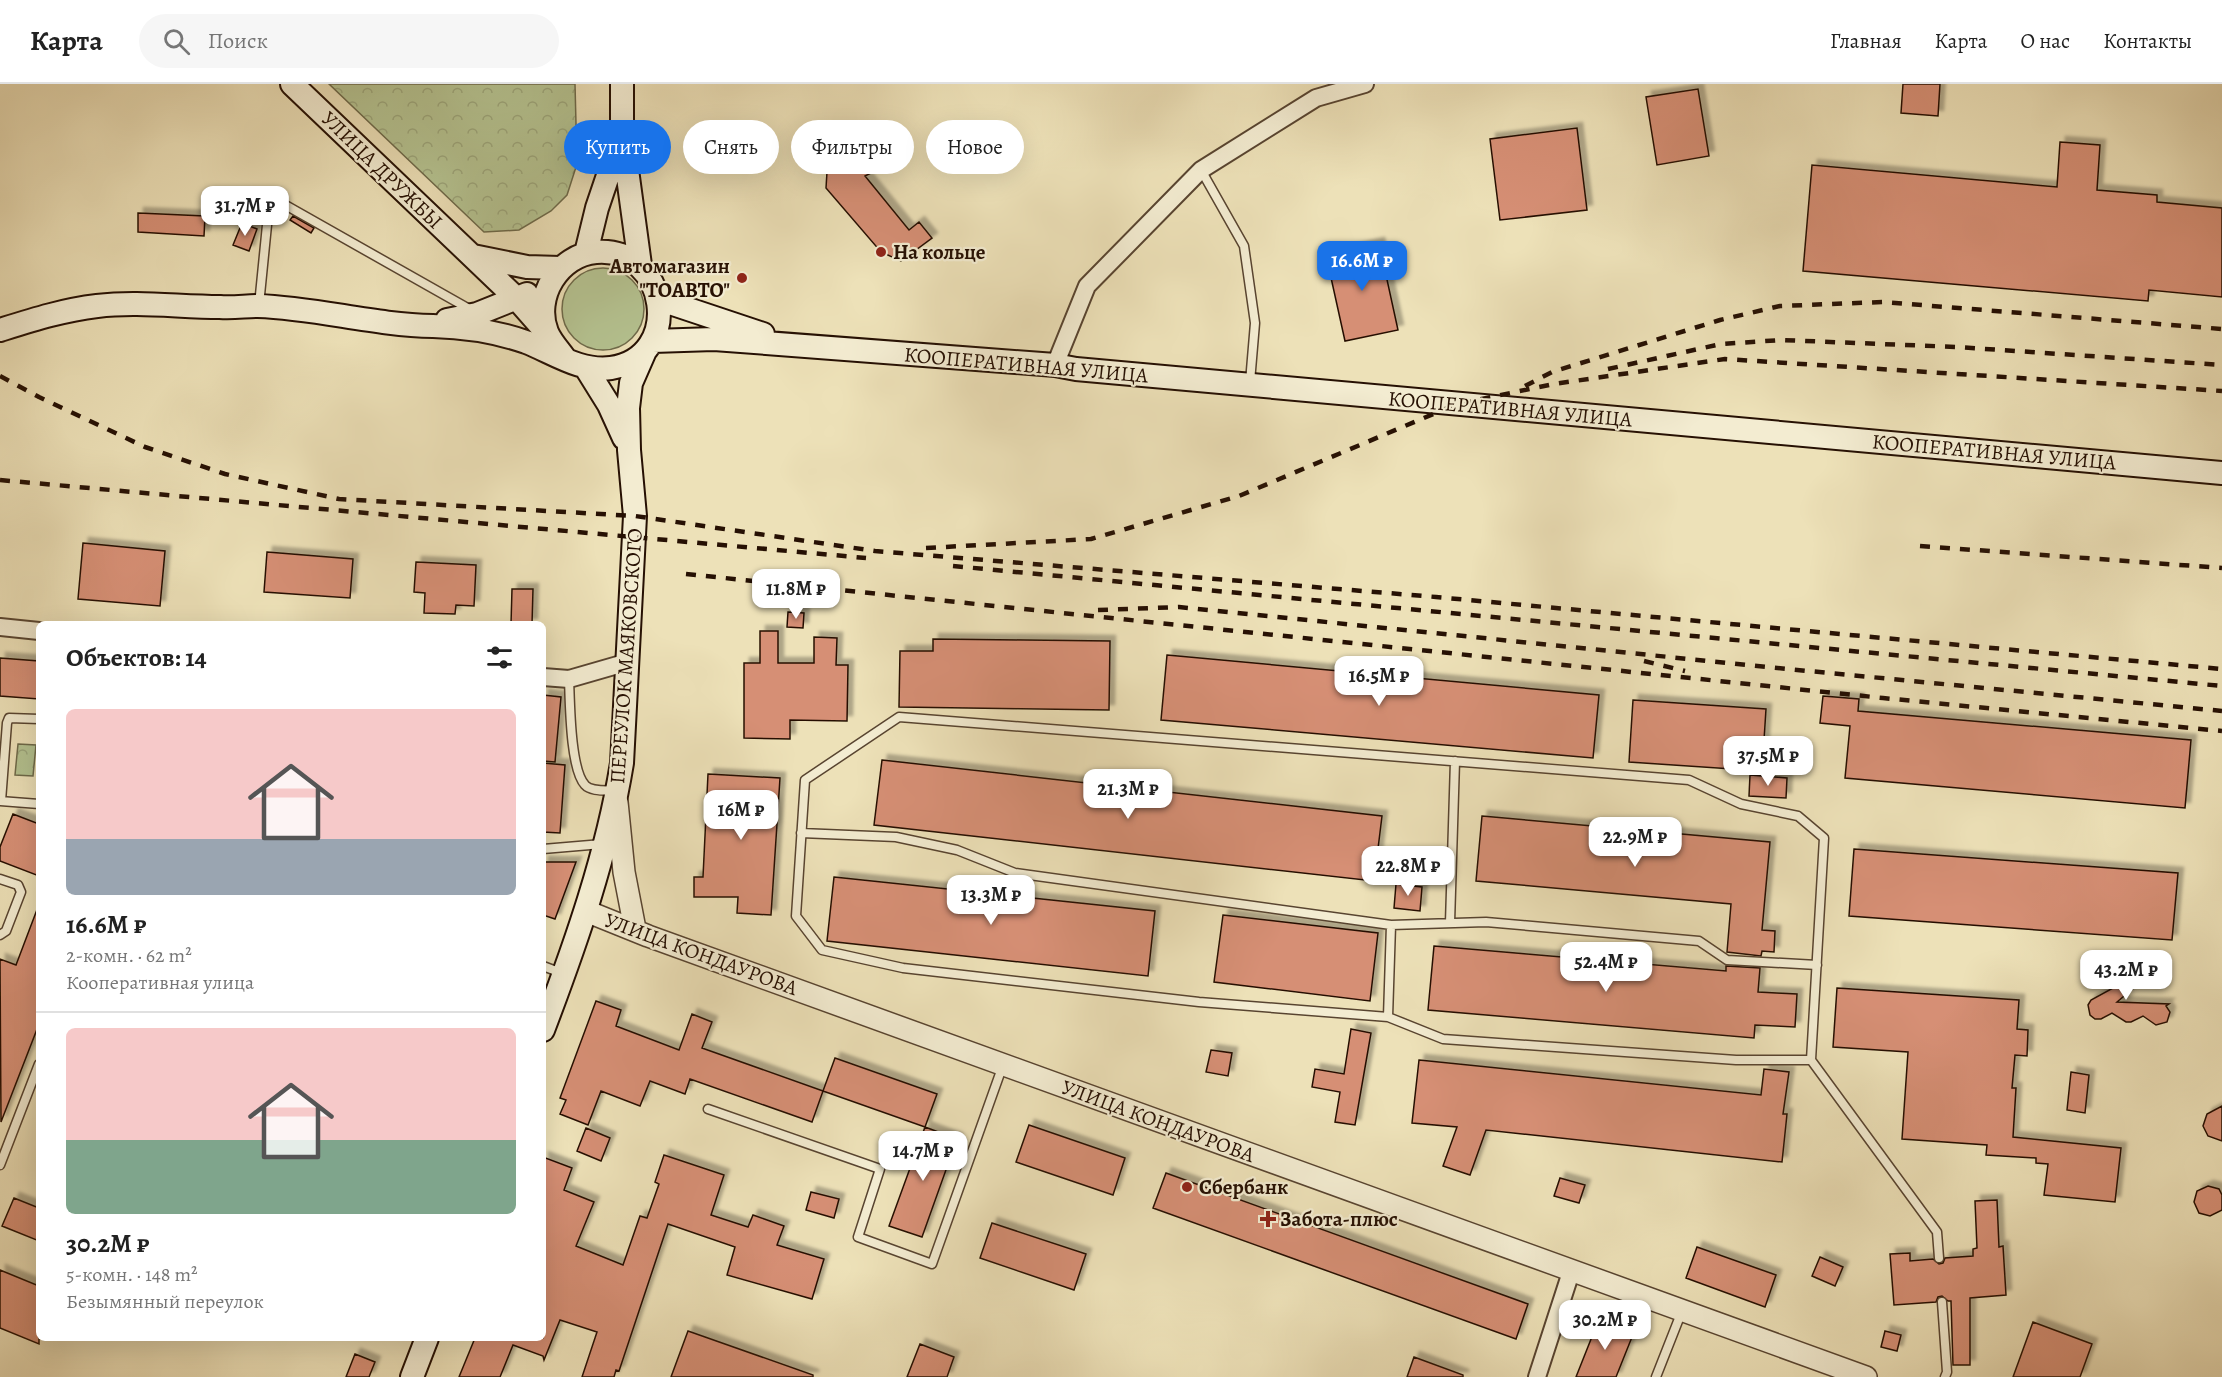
<!DOCTYPE html>
<html lang="ru">
<head>
<meta charset="utf-8">
<style>
  :root { --surface:#fff; --page:#f6f6f6; --text:#222; --muted:#767676; --line:#e0e0e0; --accent:#1a73e8 }
  body { margin:0; font-family:Alegreya,serif; background:var(--page); color:var(--text); height:100vh; display:flex; flex-direction:column; font-size:22px; white-space:nowrap }
  * { box-sizing:border-box; margin:0 }
  p { font-size:20px; color:var(--muted) }
  .icon { flex:none; width:33px; height:33px; fill:none; stroke:currentColor; stroke-width:2; stroke-linecap:round; stroke-linejoin:round }
  .map { position:relative; flex:1; overflow:hidden }
  .panel { position:absolute; left:36px; top:537px; width:510px; height:720px; display:flex; flex-direction:column; background:var(--surface); border-radius:9px; box-shadow:0 6px 24px #0002 }
  .panel>* { flex:none }
  .banner { position:absolute; left:564px; top:36px; width:570px; height:54px; display:flex; gap:12px }
  .price { position:absolute; translate:-50% -51px; padding:0 14px; border-radius:12px; background:#fff; color:#222; font-size:20px; line-height:39px; filter:drop-shadow(0 2px 3px #0008) }
  .price::after { content:''; position:absolute; left:50%; top:36px; width:18px; height:14px; margin-left:-9px; background:inherit; clip-path:polygon(0 0,100% 0,50% 100%) }
  .price.selected { background:var(--accent); color:#fff }
  ul { padding:0; list-style:none }
  li { display:grid; align-content:center; gap:12px; height:318px; padding:0 30px }
  li+li { border-top:2px solid var(--line) }
  li span { display:grid; place-items:center; height:186px; border-radius:9px; color:#555 }
  li>.icon { margin-inline-start:auto }
  span .icon { width:108px; height:108px; fill:#fffc; stroke-width:1 }
  li b { font-size:26px }
  h2 { display:flex; justify-content:space-between; align-items:center; height:72px; padding:0 30px; font-size:26px }
  .pill { padding:0 21px; border-radius:27px; background:var(--surface); box-shadow:0 6px 24px #0002; font-size:21px; line-height:54px }
  .pill.selected { background:var(--accent); color:#fff }
  header { display:flex; align-items:center; gap:36px; box-sizing:border-box; height:84px; padding:0 30px; background:var(--surface); border-bottom:2px solid var(--line) }
  header strong { font-size:28px }
  nav { display:flex; gap:33px; margin-inline-start:auto; font-size:21px }
  .search { width:420px; height:54px; background:var(--page); display:flex; align-items:center; gap:15px; box-sizing:border-box; padding:0 21px; border-radius:33px; color:var(--muted); font-size:22px }
  .map>svg:first-child { display:block }
</style>
</head>
<body>
<header>
<strong>Карта</strong>
<div class="search"><svg class="icon" aria-label="search" viewBox="0 0 24 24"><circle cx="10" cy="10" r="6"/><path d="M15 15l6 6"/></svg>Поиск</div>
<nav><a>Главная</a><a>Карта</a><a>О нас</a><a>Контакты</a></nav>
</header>
<div class="map">
<svg width="2222" height="1293" viewBox="0 0 2222 1293">
  <defs>
    <pattern id="forest-crowns" width="20" height="18" patternUnits="userSpaceOnUse" patternTransform="scale(1.5)"><rect width="20" height="18" fill="#b5c391"/><path d="M2 6a3 3 0 1 1 6 0M12 15a3 3 0 1 1 6 0" fill="none" stroke="#9ca67b"/></pattern>
    <filter id="shadow"><feDropShadow dx="5.5" dy="-5.5" stdDeviation="1.5" flood-color="#0004"/></filter>
  </defs>
  <rect width="100%" height="100%" fill="#ede1b8"/>
  <filter id="stains"><feTurbulence type="fractalNoise" baseFrequency=".00333" numOctaves="4"/><feColorMatrix values="0 0 0 0 .2 0 0 0 0 .09 0 0 0 0 .02 0 0 0 .5 -.17"/></filter>
  <radialGradient id="worn" r=".72"><stop offset=".6" stop-color="#630" stop-opacity="0"/><stop offset="1" stop-color="#630" stop-opacity=".3"/></radialGradient>
  <!-- grass -->
  <path fill="#b5c391" stroke="#6e6a4a" stroke-width="1.5" d="M562 225a41 41 0 1 1 82 0a41 41 0 1 1-82 0Z"/>
  <!-- forest -->
  <path fill="url(#forest-crowns)" stroke="#6e6a4a" stroke-width="1.5" d="M329,0H575L577,80L567,111L551,127L519,146L484,148Z
    M18,660L36,661L33,692L15,691Z"/>
  <!-- building -->
  <path fill="#d68f75" stroke="#261003" stroke-width="1.5" filter="url(#shadow)" d="M1903,0H1940L1938,32L1901,29Z
    M1698,5L1709,72L1657,81L1646,13Z
    M1577,44L1587,126L1500,136L1490,55Z
    M2060,58L2100,61L2097,106L2157,111V118L2222,124V213L2149,206L2148,217L1803,187L1812,81L2057,103Z
    M868,68L877,86L865,92L909,146L919,138L932,154L901,177L881,168L826,104L827,88Z
    M138,129L205,132L204,152L138,148Z
    M293,132L314,144L311,149L290,136Z
    M242,139L257,145L249,167L233,161Z
    M1379,159L1398,246L1345,257L1326,171Z
    M83,459L165,467L160,522L78,515Z
    M267,468L353,475L350,514L264,508Z
    M416,478L476,481L474,522L456,521L455,530L424,529L425,509L414,508Z
    M512,505H533L532,540H511Z
    M788,528L804,529L803,544L787,543Z
    M760,547H778V579H814V553L837,554L836,581H848L847,637L790,636V655L744,654V579H760Z
    M933,555L1110,557L1109,626L899,623L900,567H933Z
    M1167,571L1599,611L1593,674L1161,636Z
    M0,574L39,577V615L0,612Z
    M543,611L561,613L555,678L543,677Z
    M1823,612L1859,615L1858,627L2191,656L2185,724L1845,694L1850,642L1820,639Z
    M1633,616L1766,625L1762,687L1629,678Z
    M882,676L1382,732L1374,797L874,741Z
    M543,679L565,681L560,749L543,748Z
    M708,690L780,694L771,831L737,829L738,813H694V793H703Z
    M1750,691L1787,694L1786,714L1749,712Z
    M13,730L39,740V792L0,777V763Z
    M1482,732L1770,758L1762,846L1775,847L1774,868L1762,867L1761,872L1727,868L1731,820L1476,797Z
    M1854,765L2178,789L2172,856L1849,832Z
    M543,778H576L555,835L543,831Z
    M834,793L1155,827L1148,892L827,857Z
    M1396,800L1422,803L1420,827L1394,824Z
    M38,823L39,940L1,1038L0,875L16,881Z
    M1223,831L1378,849L1370,917L1214,898Z
    M1434,862L1726,887V882L1760,884L1758,908L1797,910L1795,943L1755,941L1754,954L1428,926Z
    M2122,882L2143,896L2117,918L2169,920L2166,922L2170,928L2167,938L2156,941L2143,932L2131,938H2126L2112,929L2101,935H2095L2090,931L2088,921L2091,916L2115,903L2104,896Z
    M1837,904L2019,916L2017,945L2028,946L2027,972L2015,971L2012,1004H2016L2013,1053L2121,1064L2115,1118L2044,1111L2048,1080L2036,1079V1074L1986,1071L1987,1061L1902,1055L1908,968L1833,963Z
    M596,917L621,926L616,942L679,966L692,930L712,938L702,964L823,1007L812,1038L690,995L685,1010L650,997L640,1022L601,1007L588,1041L560,1030L566,1016L560,1014Z
    M1351,945L1371,949L1355,1041L1335,1038L1340,1008L1312,1003L1315,985L1344,990Z
    M1211,966L1232,969L1228,992L1206,988Z
    M835,974L937,1010L925,1043L823,1007Z
    M1419,976L1761,1011L1764,985L1789,988L1783,1030H1787L1782,1078L1486,1046L1470,1091L1443,1082L1457,1043L1412,1039Z
    M2071,988L2089,991L2085,1029L2067,1026Z
    M2222,1022V1057L2208,1052L2203,1042L2207,1030Z
    M1029,1041L1125,1074L1113,1111L1016,1078Z
    M925,1043L957,1055L922,1153L889,1142Z
    M586,1044L610,1054L601,1077L577,1067Z
    M664,1071L724,1091L711,1131L748,1143L753,1131L784,1142L777,1161L824,1175L812,1215L727,1191L735,1163L668,1140L619,1287L616,1286L614,1293H582L597,1248L560,1236L544,1276L543,1272L513,1261L500,1293H459L475,1254H543V1073L572,1084L564,1106L594,1118L576,1162L623,1181L640,1132L647,1134L659,1100L655,1098Z
    M1166,1089L1528,1220L1516,1255L1153,1124Z
    M1560,1094L1585,1101L1579,1119L1554,1112Z
    M2208,1102L2219,1105L2222,1111V1126L2210,1132L2199,1129L2194,1118L2197,1107Z
    M811,1108L839,1115L834,1134L806,1126Z
    M14,1114L39,1124V1157L2,1142Z
    M1997,1116L1999,1163L2003,1162L2006,1211L1970,1214V1281H1953L1951,1217H1948L1942,1212L1938,1213L1936,1218L1894,1221L1890,1170L1910,1169V1177L1933,1175L1939,1180L1943,1179L1945,1174L1973,1172V1165L1977,1164L1975,1117Z
    M992,1139L1086,1170L1074,1206L980,1174Z
    M1697,1163L1776,1191L1765,1223L1686,1194Z
    M1820,1173L1843,1183L1835,1202L1812,1192Z
    M0,1186L39,1202V1260L0,1244Z
    M1599,1235L1634,1248L1616,1293H1576Z
    M2033,1238L2092,1260L2080,1293H2013Z
    M688,1247L813,1291V1293H671Z
    M1885,1247L1901,1251L1897,1267L1881,1263Z
    M920,1260L954,1273L947,1293H907Z
    M355,1270L375,1278L369,1293H346Z
    M1414,1273L1463,1291V1293H1407Z"/>
  <g fill="none" stroke-linecap="round" stroke-linejoin="round">
    <defs>
      <path id="service" d="M1201,86L1244,162L1255,239L1250,298
        M259,221L268,131L280,118L471,226
        M569,595C570,617 570,685 585,701C591,708 607,706 616,707
        M0,717L39,720
        M1,717L7,639L9,634L39,635
        M801,749L896,753L957,766L1015,789L1391,841L1388,933
        M543,765L602,760
        M0,795L18,801L21,808L6,847L0,851
        M1450,839L1455,677
        M1391,841L1486,838L1699,857L1727,876L1817,881
        M543,882L564,890
        M1811,976H1736L1443,955L1388,933L1199,918L903,884L822,866L796,832L805,696L899,633L1689,696L1741,720L1798,732L1824,754L1811,976L1937,1148L1939,1174
        M708,1025L880,1085L858,1153L932,1180L1003,981
        M0,1081L39,980
        M1942,1218L1947,1288L1945,1293
        M1656,1293L1682,1227"/>
      <path id="minor" d="M1055,281L1087,202L1201,86L1316,14L1365,0
        M0,543L39,547
        M543,593L569,595L628,578
        M1537,1293L1571,1188"/>
      <path id="tertiary" d="M617,718L624,788L635,845
        M586,827L648,852L1866,1293"/>
      <path id="secondary" d="M292,0L517,215L546,248
        M622,0V49L640,181
        M586,169L597,124L620,56
        M473,172L527,183L560,184
        M658,211L673,220L763,250
        M447,236L477,230L527,210
        M0,246C32,236 63,226 97,222C138,217 179,223 220,223C233,224 246,222 258,222C317,224 374,241 433,242C465,243 495,247 526,258C554,269 580,288 611,284C685,273 668,162 596,168C559,171 533,213 547,248C551,258 560,267 566,276
        M653,257L714,255L1055,281L1076,285L2222,389
        M586,284L609,321L624,354
        M543,946C576,859 607,771 622,679L635,432L629,366L628,324L631,299L645,267
        M412,1293L427,1254"/>
    </defs>
    <!-- service casing -->
    <use href="#service" stroke="#584430" stroke-width="11"/>
    <!-- minor casing -->
    <use href="#minor" stroke="#584430" stroke-width="20"/>
    <!-- tertiary casing -->
    <use href="#tertiary" stroke="#584430" stroke-width="24"/>
    <!-- secondary casing -->
    <use href="#secondary" stroke="#261003" stroke-width="26"/>
    <!-- service -->
    <use href="#service" stroke="#f3ecd1" stroke-width="8"/>
    <!-- minor -->
    <use href="#minor" stroke="#f3ecd1" stroke-width="16"/>
    <!-- tertiary -->
    <use href="#tertiary" stroke="#f3ecd1" stroke-width="21"/>
    <!-- secondary -->
    <use href="#secondary" stroke="#f3ecd1" stroke-width="22"/>
    <!-- rail -->
    <path stroke="#261003" stroke-width="4.5" stroke-dasharray="10 10" stroke-linecap="butt" d="M1608,285L1721,260L1781,256L1957,263L2222,281
      M0,292L39,313L145,363L225,390L339,415L635,432L875,467L1436,513L2222,585
      M1525,302L1552,288L1720,236L1780,222L1883,218L2222,245
      M0,396L866,474
      M1920,462L2222,484
      M926,464L1091,455L1239,412L1457,320L1554,300L1725,275L2222,307
      M953,482L2222,602
      M686,490L1883,614L2222,647
      M1098,526L1179,523L1767,583L2222,627
      M1644,577L1685,587"/>
  </g>
  <!-- markers -->
  <g fill="#8f2418" stroke="#f3ecd1" stroke-width="2">
    <circle cx="881" cy="168" r="6"/>
    <circle cx="742" cy="194" r="6"/>
    <circle cx="1187" cy="1103" r="6"/>
    <path d="M1265 1126h6v6h6v6h-6v6h-6v-6h-6v-6h6z"/>
  </g>
  <g text-anchor="middle" dominant-baseline="central" stroke-width="4.5" stroke-linejoin="round" paint-order="stroke">
    <!-- street labels -->
    <g font-size="21" fill="#261003" stroke="#f3ecd1">
      <text transform="translate(382 86) rotate(44)">УЛИЦА ДРУЖБЫ</text>
      <text transform="translate(1026 281) rotate(5)">КООПЕРАТИВНАЯ УЛИЦА</text>
      <text transform="translate(1510 325) rotate(5)">КООПЕРАТИВНАЯ УЛИЦА</text>
      <text transform="translate(1994 368) rotate(5)">КООПЕРАТИВНАЯ УЛИЦА</text>
      <text transform="translate(626 572) rotate(-86)">ПЕРЕУЛОК МАЯКОВСКОГО</text>
      <text transform="translate(701 870) rotate(20)">УЛИЦА КОНДАУРОВА</text>
      <text transform="translate(1158 1037) rotate(20)">УЛИЦА КОНДАУРОВА</text>
    </g>
    <!-- poi labels -->
    <g font-size="21" font-weight="bold" fill="#261003" stroke="#f3ecd1" text-anchor="start">
      <text x="893" y="168">На кольце</text>
      <text x="730" y="182" text-anchor="end">Автомагазин<tspan x="730" dy="24">"ТОАВТО"</tspan></text>
      <text x="1199" y="1103">Сбербанк</text>
      <text x="1280" y="1135">Забота-плюс</text>
    </g>
  </g>
  <rect width="100%" height="100%" filter="url(#stains)"/>
  <rect width="100%" height="100%" fill="url(#worn)"/>
</svg>
<b class="price" style="left:245px;top:153px">31.7M ₽</b>
<b class="price selected" style="left:1362px;top:208px">16.6M ₽</b>
<b class="price" style="left:796px;top:536px">11.8M ₽</b>
<b class="price" style="left:1379px;top:623px">16.5M ₽</b>
<b class="price" style="left:1768px;top:703px">37.5M ₽</b>
<b class="price" style="left:1128px;top:736px">21.3M ₽</b>
<b class="price" style="left:741px;top:757px">16M ₽</b>
<b class="price" style="left:1635px;top:784px">22.9M ₽</b>
<b class="price" style="left:1408px;top:813px">22.8M ₽</b>
<b class="price" style="left:991px;top:842px">13.3M ₽</b>
<b class="price" style="left:1606px;top:909px">52.4M ₽</b>
<b class="price" style="left:2126px;top:917px">43.2M ₽</b>
<b class="price" style="left:923px;top:1098px">14.7M ₽</b>
<b class="price" style="left:1605px;top:1267px">30.2M ₽</b>
<div class="banner">
<a class="pill selected">Купить</a>
<a class="pill">Снять</a>
<a class="pill">Фильтры</a>
<a class="pill">Новое</a>
</div>
<section class="panel">
<h2>Объектов: 14<svg class="icon" aria-label="filters" viewBox="0 0 24 24"><path d="M4 7h16M4 17h16"/><circle cx="9" cy="7" r="2"/><circle cx="15" cy="17" r="2"/></svg></h2>
<ul>
<li><span style="background:linear-gradient(#f6c9c9 70%,#9aa5b1 0)"><svg class="icon" aria-label="home" viewBox="0 0 24 24"><path d="M3 11l9-7 9 7M6 9v11h12V9"/></svg></span><div><b>16.6M ₽</b><p>2-комн. · 62 m²</p><p>Кооперативная улица</p></div></li>
<li><span style="background:linear-gradient(#f6c9c9 60%,#7fa58c 0)"><svg class="icon" aria-label="home" viewBox="0 0 24 24"><path d="M3 11l9-7 9 7M6 9v11h12V9"/></svg></span><div><b>30.2M ₽</b><p>5-комн. · 148 m²</p><p>Безымянный переулок</p></div></li>
</ul>
</section>
</div>
</body>
</html>
